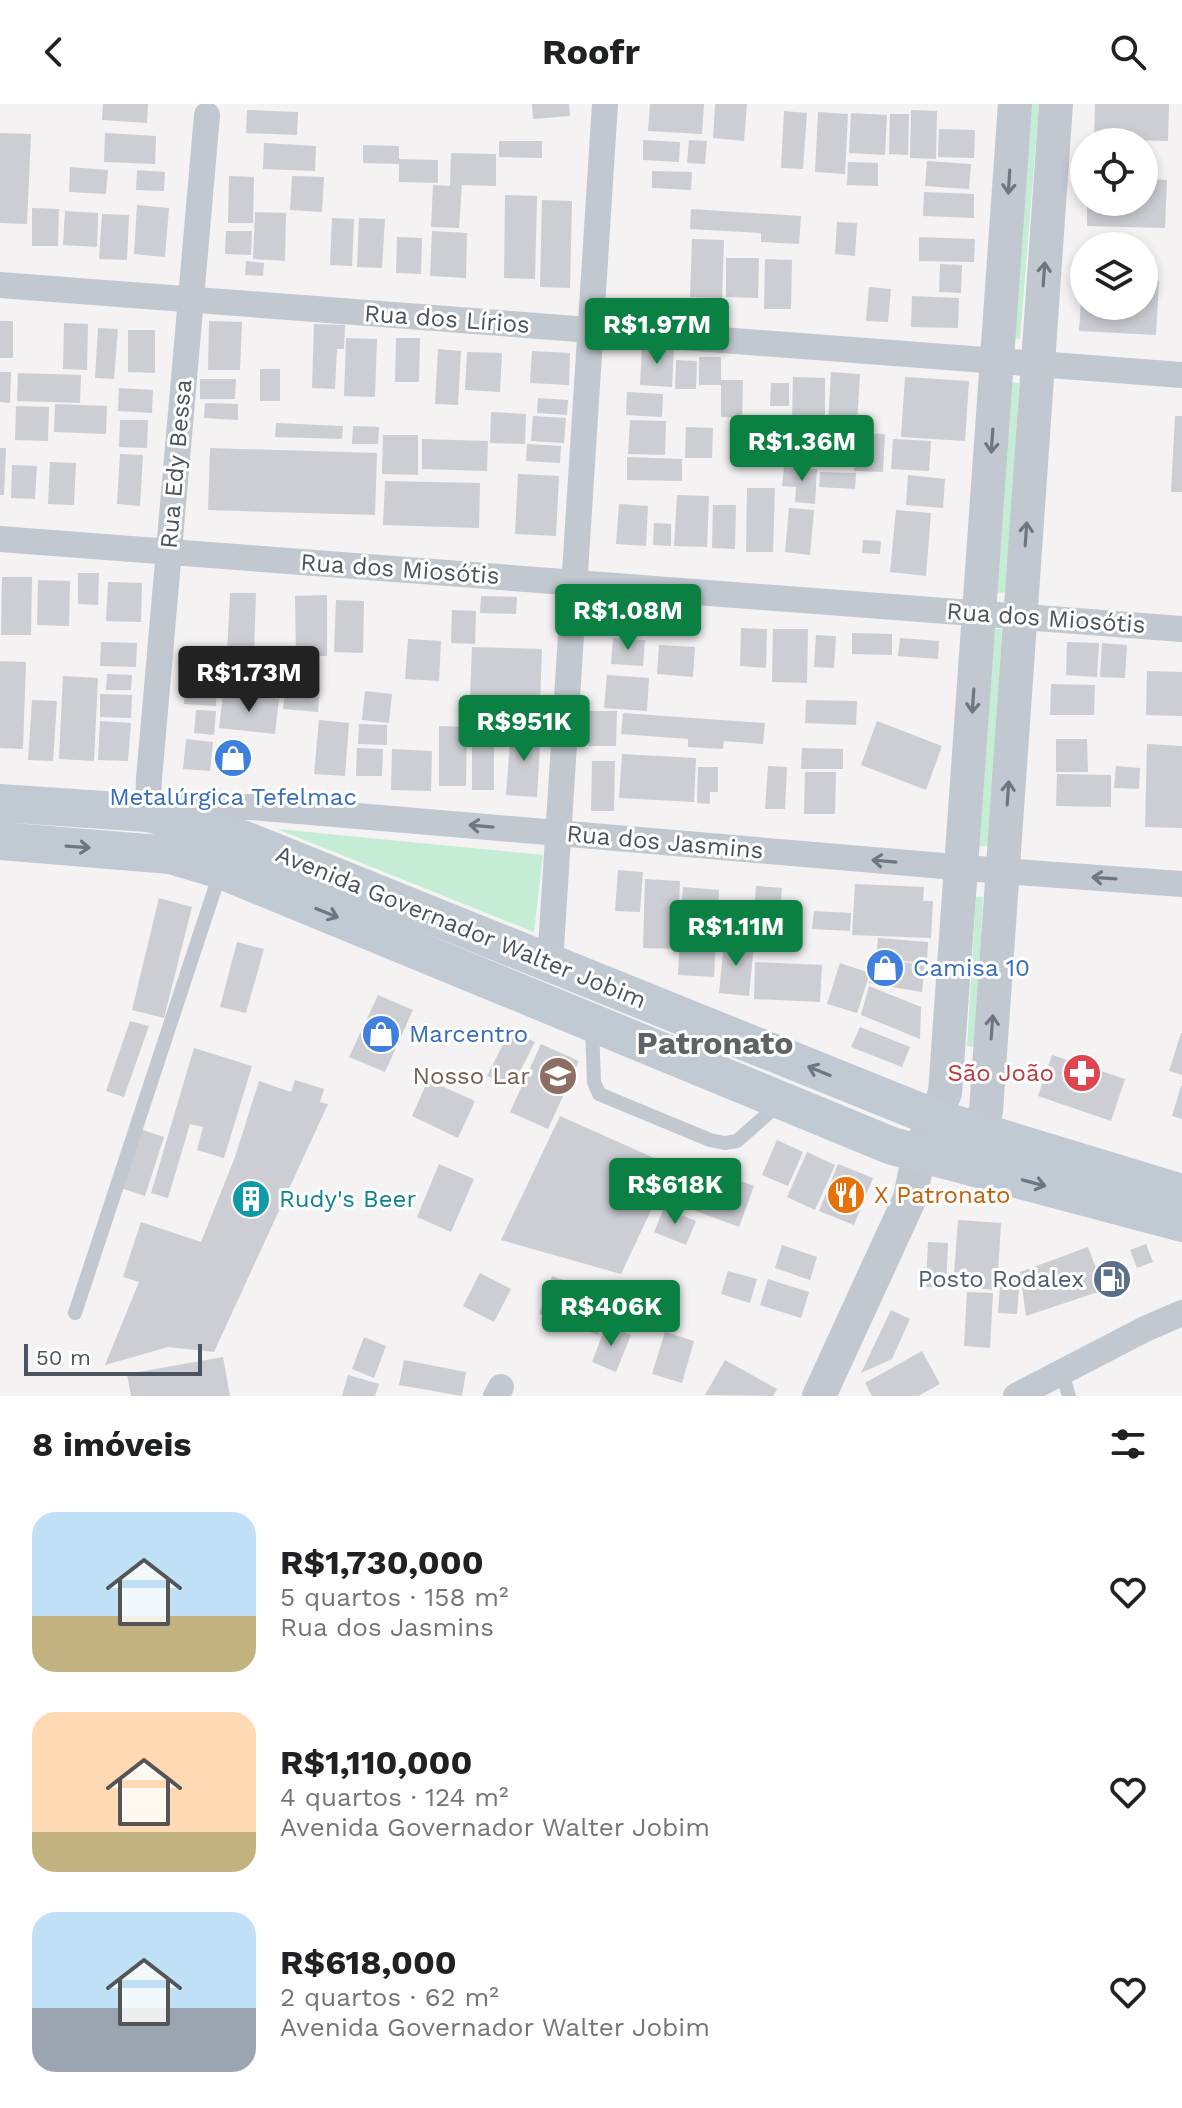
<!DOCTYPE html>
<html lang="pt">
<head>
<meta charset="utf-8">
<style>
  :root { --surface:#fff; --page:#f2f2f2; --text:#202124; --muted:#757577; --accent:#0b8043 }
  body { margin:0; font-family:"Work Sans",sans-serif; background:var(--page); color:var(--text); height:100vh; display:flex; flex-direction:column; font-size:30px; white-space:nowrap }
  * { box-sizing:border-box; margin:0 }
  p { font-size:26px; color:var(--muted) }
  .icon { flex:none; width:44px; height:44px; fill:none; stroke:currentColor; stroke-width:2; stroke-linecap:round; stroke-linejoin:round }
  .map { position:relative; height:1292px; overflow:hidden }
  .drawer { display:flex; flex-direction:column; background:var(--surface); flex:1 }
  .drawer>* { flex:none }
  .buttons { position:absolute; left:1070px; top:24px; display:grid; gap:16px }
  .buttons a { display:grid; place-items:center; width:88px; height:88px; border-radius:50%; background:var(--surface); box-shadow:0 4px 12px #0003; font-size:40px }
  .scale { position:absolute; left:24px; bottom:20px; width:178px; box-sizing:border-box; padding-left:8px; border:4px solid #4b545e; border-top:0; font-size:22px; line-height:28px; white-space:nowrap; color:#4b545e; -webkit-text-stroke:6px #fff; paint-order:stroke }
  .price { position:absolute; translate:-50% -68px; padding:0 18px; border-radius:8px; background:var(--accent); color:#fff; font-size:26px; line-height:52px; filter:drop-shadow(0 2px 4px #0008) }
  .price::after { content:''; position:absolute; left:50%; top:48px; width:24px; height:18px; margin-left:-12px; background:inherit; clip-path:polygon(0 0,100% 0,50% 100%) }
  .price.active { background:#222; color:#fff }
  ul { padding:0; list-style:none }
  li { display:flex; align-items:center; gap:24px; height:200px; padding:0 32px }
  li span { display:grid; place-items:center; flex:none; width:224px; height:160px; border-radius:24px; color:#555 }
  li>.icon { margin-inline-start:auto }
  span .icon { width:96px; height:96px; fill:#fffc; stroke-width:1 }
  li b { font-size:34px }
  h2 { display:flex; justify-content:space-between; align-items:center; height:96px; padding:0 32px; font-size:34px }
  header { display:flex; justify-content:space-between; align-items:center; height:104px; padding:0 32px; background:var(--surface); font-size:36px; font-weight:700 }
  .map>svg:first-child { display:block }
</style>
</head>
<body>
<header><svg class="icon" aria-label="back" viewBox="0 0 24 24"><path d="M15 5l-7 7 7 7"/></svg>Roofr<svg class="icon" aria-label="search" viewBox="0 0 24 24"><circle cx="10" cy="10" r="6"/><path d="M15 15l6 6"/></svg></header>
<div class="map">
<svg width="1182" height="1292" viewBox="0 0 1182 1292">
  <rect width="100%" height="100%" fill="#f4f2f2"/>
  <!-- green -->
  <path fill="#c5ecd5" d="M1030,0H1039L1020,235L1012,234Z
    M1011,278L1019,279L1007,488L996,489Z
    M994,525H1002L991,741L978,743Z
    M277,725L543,751L534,828Z
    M976,793H983L975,943L967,942Z"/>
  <!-- building -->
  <path fill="#ccced3" d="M103,0H148L147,19L102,16Z
    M532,0H569L570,12L533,15Z
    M650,0H704L702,30L648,27Z
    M715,0H747L744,37L713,34Z
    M1095,0H1169L1168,37L1094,35Z
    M247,6L298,8L297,31L246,29Z
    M911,6L937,7L936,55L910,54Z
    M784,7L807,9L803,65L781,64Z
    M818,8L848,10L845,70L815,68Z
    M851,9L887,11L885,51L849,49Z
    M890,10H909L908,51L889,50Z
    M939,25L975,26L974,54L938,53Z
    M0,29L31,30L27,120L0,119Z
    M105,29L156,32L155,60L104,58Z
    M643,36L680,38L679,58L643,56Z
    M689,36L707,37L705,60L687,59Z
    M499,37H542V54L499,53Z
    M264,39L316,42L315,67L263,65Z
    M363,41L399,42V55L438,56V79L399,78V60L363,59Z
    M451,49L496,50V82L462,81L459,124L431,123L433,81L450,82Z
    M927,57L971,60L969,85L925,82Z
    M848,58L878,59V82L847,81Z
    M70,63L108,66L106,90L69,88Z
    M137,66L165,68L164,87L136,86Z
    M652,67L692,68L691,86L652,84Z
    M229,72L254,73L253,119H228Z
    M292,72L324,73L322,108L290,106Z
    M1144,75L1167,76L1165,124L1087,122V98H1144Z
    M924,88L974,90V114L923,112Z
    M505,91L537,92L535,175L504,174Z
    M542,96L572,97L570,184L540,183Z
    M137,101L169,104L165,153L134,150Z
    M32,104L59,105L58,142H32Z
    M691,105L801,112L799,140L761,138V129L690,125Z
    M65,107L98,109L97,143L63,141Z
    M255,108L286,109L285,157L253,155Z
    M102,110L129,111L127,156L99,155Z
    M332,114L354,115L352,162L330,161Z
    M359,114L385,115L382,164L357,163Z
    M837,118L857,119L855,152L835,150Z
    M226,127H252L251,151L225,150Z
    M432,127L467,129L466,174L430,172Z
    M397,133L422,134L421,170L396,169Z
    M919,133L975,135L974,158L919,157Z
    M692,135L724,136L722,194L690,193Z
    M726,154H759L758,194L726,193Z
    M765,155L792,156L791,205H764Z
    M246,157L264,159L263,172L245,171Z
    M940,160L962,161L961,189L939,188Z
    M1144,177H1159L1156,231L1079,227L1082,181H1084V202H1144Z
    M869,183L891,185L888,218L866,217Z
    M912,192L959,194L958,224L911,223Z
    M0,217H13V254H0Z
    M209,217L242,218L240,266H208Z
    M64,219L88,220L87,266L63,265Z
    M314,220L345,221L344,245H337L335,285L312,284Z
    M98,224L118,225L114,275L95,274Z
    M128,226H155V269L128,268Z
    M346,234L377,235L375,293L344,292Z
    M396,234H420L419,278H395Z
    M642,241L674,243L672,283L640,281Z
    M438,245L461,247L458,301L435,300Z
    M532,247L570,249L569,281L530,279Z
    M467,248L502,249L500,288L465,286Z
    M699,253H721V276H743L742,314L721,313V281H699Z
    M676,256L697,257L696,285H675Z
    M260,265H280V297H260Z
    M0,268H11L10,299L0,298Z
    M831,268L860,270L857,321L828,320Z
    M18,269L81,271L80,299L17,297Z
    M793,273L825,274V315H792Z
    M905,273L969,277L965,337L901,333Z
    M200,275H236L235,295H200Z
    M771,279H789V302H770Z
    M119,284L153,286L152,309L118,307Z
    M627,288L663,290L662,313L626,311Z
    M538,294L568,296L567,311L537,309Z
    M205,299L238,300V316L204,314Z
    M55,300L107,302L106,330L54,328Z
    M16,302L49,303L48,337L15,336Z
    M491,308L526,310L525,340L490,339Z
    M533,312L566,314L564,339L531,337Z
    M1175,312H1182V388H1171Z
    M754,315L786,316L785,358L753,357Z
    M120,316H148L147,344L119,343Z
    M630,316L666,317L665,351L628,350Z
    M276,319L343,322L342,335L275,333Z
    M353,322L379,323L378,340H352Z
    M686,323L713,324L712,354H685Z
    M855,329L885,330L883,368L854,367Z
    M383,331H418V371L382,370Z
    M422,335L488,337L487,367L422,365Z
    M893,335L931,337L929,367L891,365Z
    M527,340L561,342L560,359L526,357Z
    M0,344H6L4,391H0Z
    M210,344L377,349L375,411L208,406Z
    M120,350L143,351L140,402L117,400Z
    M627,353L682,355V377L627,376Z
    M50,358L76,359L74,401L48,400Z
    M12,361L37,362L35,395L11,394Z
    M784,363L817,365L815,400L795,398L796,383L782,382Z
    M820,368L856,369L855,385L819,383Z
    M518,370L559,372L556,432L515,430Z
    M908,371L945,375L943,404L906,401Z
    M385,377L480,379L479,424L383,421Z
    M747,384H775L773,448H746Z
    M677,391L709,392L707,443L674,442Z
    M619,400L648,402L646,442L616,440Z
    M713,401H736L735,445L712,444Z
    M789,404L814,406L810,451L785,448Z
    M896,406L931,409L926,472L890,468Z
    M654,419L671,420V442L653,441Z
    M863,436L881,437L880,450L862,449Z
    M78,469H99L98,501L78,500Z
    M2,473H32L31,531H1Z
    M38,476L70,477L69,522L37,521Z
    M108,478L142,479L141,518L106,517Z
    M230,489H256L254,552L227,551Z
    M327,491V552H296L295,492Z
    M481,492L517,493L516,510L480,509Z
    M336,496L364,497L363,549L334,548Z
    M452,506L476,507L475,540L451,539Z
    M741,524L767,525L766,564L740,562Z
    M773,525H808L807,579L772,578Z
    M852,529L892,530V551L852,550Z
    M816,531L836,532L834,564L814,563Z
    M613,534L645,536L643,562L611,560Z
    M900,534L939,537L938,555L898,552Z
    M408,535L441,537L439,577L405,575Z
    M101,538L137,539L136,563L100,562Z
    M1067,538L1099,539L1097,573L1066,571Z
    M1102,539L1127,541L1125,574L1100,573Z
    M659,541L695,543L693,573L657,570Z
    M472,543L542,545L540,598L470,595Z
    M186,552L208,553L207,571H217L216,602L184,600Z
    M0,557L26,558L23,645L0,644Z
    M1147,567L1182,568V612L1146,611Z
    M107,570L132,571L131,586H106Z
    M607,571L649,574L647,607L604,604Z
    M63,572L98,574L94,657L59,655Z
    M286,580L320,584L318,608L283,605Z
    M1051,580L1095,581L1094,611H1050Z
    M365,587L392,590L389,619L362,616Z
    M223,589L279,595L275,630L219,624Z
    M100,590L132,591L131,614L100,613Z
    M32,596L57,597L53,657L28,656Z
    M806,596L857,597L856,621L805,619Z
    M196,606L216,607L214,631L194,629Z
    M589,607H617L616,642H588Z
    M623,609L765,619L763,640L724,637L723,645L688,643V635L621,630Z
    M319,616L349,619L345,672L314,670Z
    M100,617L131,619L128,657L98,656Z
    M877,617L942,642L926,686L861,661Z
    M359,620L387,621V641L358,640Z
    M439,622L467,623L466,682H439Z
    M511,624L541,626L537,693L506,691Z
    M472,632H494V686H472Z
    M186,635L213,638L210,667L183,665Z
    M1056,635H1087L1088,668H1056Z
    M1147,640L1182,642V724L1145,723Z
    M218,644L250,646L249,663L217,661Z
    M357,644L383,645L382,672H356Z
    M802,644L843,645V665H801Z
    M392,645L432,647L431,687L391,686Z
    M622,650L696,654L694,698L619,694Z
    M592,657H615L614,707H591Z
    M768,662L787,663L785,705H765Z
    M1116,662L1140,664L1139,685L1114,684Z
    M698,663H718V688H710V700L697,699Z
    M805,668H836L835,710H804Z
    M1057,670L1111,671V703L1056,702Z
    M618,766L643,768L640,808L615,807Z
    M645,775L680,777L677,845L643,844Z
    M855,780L924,783L923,797H933L931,834L852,831Z
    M756,782L782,784L778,832L752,829Z
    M683,783L719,786L717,817L681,815Z
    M159,794L192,803L164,914L132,906Z
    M814,807L851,809L850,827L812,825Z
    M680,833L716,835L714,873L678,871Z
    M878,834L928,838L927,859L876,855Z
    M724,837L754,840L749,892L719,889Z
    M237,838L264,845L246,909L220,903Z
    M871,856L925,860L922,888L869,879Z
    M755,858L822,861L820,898L754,895Z
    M840,859L870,869L857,909L827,900Z
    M869,882L921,903L920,935L861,911Z
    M378,891L413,906L385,968L349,953Z
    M130,917L149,922L124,993L106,987Z
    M860,923L910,943L902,963L851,943Z
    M510,926L535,938L512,983L487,972Z
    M1181,929H1182V971L1169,967Z
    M541,940L579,957L548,1025L510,1008Z
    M194,944L252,962L224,1054L197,1046L203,1023L190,1020L168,1094L151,1089Z
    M1052,951L1125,975L1111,1017L1038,992Z
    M295,976L324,985L320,998L328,1000L214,1248L168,1243L105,1261L139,1178L123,1173L141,1118L201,1138L235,1053L259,977L291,988Z
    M428,976L475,997L458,1034L412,1012Z
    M1181,982H1182V1015L1172,1012Z
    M560,1012L672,1062L621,1170L501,1136Z
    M140,1025L164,1033L145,1092L121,1084Z
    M777,1036L803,1048L788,1082L762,1071Z
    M807,1048L835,1061L815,1106L787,1093Z
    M679,1054L754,1082L739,1123L664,1095Z
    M439,1060L474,1075L451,1128L417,1113Z
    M838,1060L873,1074L854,1121L819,1107Z
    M664,1104L696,1117L686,1141L654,1128Z
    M958,1116L1001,1119L997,1186L953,1183Z
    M928,1138L948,1139L946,1184L926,1183Z
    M1146,1140L1153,1158L1137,1164L1130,1146Z
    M782,1141L817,1153L810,1176L775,1164Z
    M1088,1143L1104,1186L1026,1212L1020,1168Z
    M728,1167L757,1175L750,1199L721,1190Z
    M480,1169L511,1185L494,1218L463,1202Z
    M1001,1169L1020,1170L1017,1210L998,1209Z
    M552,1172L612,1193L598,1231L539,1210Z
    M768,1175L809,1188L801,1214L760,1201Z
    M967,1188L993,1189L990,1244L964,1242Z
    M891,1206L910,1215L892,1255L861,1269Z
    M606,1221L631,1231L616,1268L592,1258Z
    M665,1228L694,1237L682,1279L652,1270Z
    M364,1233L386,1242L374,1274L352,1265Z
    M922,1247L940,1280L918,1292H872L865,1279Z
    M223,1253L230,1292H131L127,1270Z
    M404,1256L466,1268L462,1292L399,1281Z
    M725,1256L777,1285L773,1292L705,1291Z
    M348,1271L379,1280L375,1292H342Z"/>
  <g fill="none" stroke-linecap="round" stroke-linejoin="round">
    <!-- service -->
    <path stroke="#c1c8cf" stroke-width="14" d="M592,922L594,978L599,990L710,1036L725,1039L737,1037L781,998
      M75,1209L220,769
      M1062,1269L1069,1292"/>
    <!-- minor -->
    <path stroke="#c1c8cf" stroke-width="26" d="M207,11L149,675L148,709L186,702L253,703L1002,767L1182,780
      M0,181L1182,271
      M0,435L1182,525
      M550,859L605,0
      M496,1292L501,1283
      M1016,1292L1145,1225L1182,1209"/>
    <!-- tertiary -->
    <path stroke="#c1c8cf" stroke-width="34" d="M965,1048L986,1007L1056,0
      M819,1292L910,1094L919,1049L945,989L1015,0"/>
    <!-- secondary -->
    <path stroke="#c1c9d3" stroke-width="38" d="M0,699L148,709L242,735L935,1014L1182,1089
      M0,737L171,751L221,766L892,1042L1182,1119"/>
  </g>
  <!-- one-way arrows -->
  <defs><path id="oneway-shaft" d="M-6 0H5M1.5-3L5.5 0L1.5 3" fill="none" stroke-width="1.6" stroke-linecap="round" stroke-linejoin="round" transform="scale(2)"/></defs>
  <g stroke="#6e7780">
    <use href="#oneway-shaft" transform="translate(1009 78) rotate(94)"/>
    <use href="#oneway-shaft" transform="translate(1044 170) rotate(-86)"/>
    <use href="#oneway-shaft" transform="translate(992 337) rotate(94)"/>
    <use href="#oneway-shaft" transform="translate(1026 430) rotate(-86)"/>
    <use href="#oneway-shaft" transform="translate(973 597) rotate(94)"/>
    <use href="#oneway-shaft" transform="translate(1008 689) rotate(-86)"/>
    <use href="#oneway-shaft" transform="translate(481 722) rotate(-175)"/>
    <use href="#oneway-shaft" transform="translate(884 757) rotate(-175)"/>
    <use href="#oneway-shaft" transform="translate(1104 774) rotate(-176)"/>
    <use href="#oneway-shaft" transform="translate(992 923) rotate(-86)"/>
  </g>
  <g stroke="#6e7781">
    <use href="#oneway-shaft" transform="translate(78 743) rotate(4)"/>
    <use href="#oneway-shaft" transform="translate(327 809) rotate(22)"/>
    <use href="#oneway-shaft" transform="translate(819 967) rotate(-158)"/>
    <use href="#oneway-shaft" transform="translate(1034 1079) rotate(15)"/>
  </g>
  <!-- icons -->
  <defs>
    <symbol id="shop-disc" viewBox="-11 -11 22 22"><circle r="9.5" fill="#3f7fe0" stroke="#fff"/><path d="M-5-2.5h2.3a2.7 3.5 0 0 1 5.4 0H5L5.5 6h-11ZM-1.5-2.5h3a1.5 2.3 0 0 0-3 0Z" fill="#fff"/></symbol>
    <symbol id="pharmacy-disc" viewBox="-11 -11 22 22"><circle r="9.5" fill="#e0444e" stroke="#fff"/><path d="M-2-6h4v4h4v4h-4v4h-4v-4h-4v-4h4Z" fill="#fff"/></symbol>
    <symbol id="school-disc" viewBox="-11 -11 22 22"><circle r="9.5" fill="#8d6e63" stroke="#fff"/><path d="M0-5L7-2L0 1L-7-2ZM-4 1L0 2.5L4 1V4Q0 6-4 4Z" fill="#fff"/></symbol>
    <symbol id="restaurant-disc" viewBox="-11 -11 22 22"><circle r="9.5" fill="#e8710a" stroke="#fff"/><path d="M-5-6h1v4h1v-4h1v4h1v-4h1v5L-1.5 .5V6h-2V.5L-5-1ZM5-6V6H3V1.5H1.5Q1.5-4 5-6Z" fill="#fff"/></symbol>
    <symbol id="building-disc" viewBox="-11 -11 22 22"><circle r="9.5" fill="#0f9aa8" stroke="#fff"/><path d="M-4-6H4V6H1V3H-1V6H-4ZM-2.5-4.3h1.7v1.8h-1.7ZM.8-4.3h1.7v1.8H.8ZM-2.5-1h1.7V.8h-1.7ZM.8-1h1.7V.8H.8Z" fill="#fff"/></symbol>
    <symbol id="fuel-disc" viewBox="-11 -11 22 22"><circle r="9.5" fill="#5c6f8a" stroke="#fff"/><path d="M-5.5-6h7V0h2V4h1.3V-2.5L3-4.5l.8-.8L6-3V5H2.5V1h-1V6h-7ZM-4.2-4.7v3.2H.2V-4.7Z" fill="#fff"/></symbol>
  </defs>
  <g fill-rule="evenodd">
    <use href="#shop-disc" x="211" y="632" width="44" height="44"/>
    <use href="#shop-disc" x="863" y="842" width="44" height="44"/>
    <use href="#shop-disc" x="359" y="908" width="44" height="44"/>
    <use href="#pharmacy-disc" x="1060" y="947" width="44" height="44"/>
    <use href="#school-disc" x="536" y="950" width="44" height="44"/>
    <use href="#restaurant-disc" x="824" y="1069" width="44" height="44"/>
    <use href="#building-disc" x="229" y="1073" width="44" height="44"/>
    <use href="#fuel-disc" x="1090" y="1153" width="44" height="44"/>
  </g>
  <g text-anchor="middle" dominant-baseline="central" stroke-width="6" stroke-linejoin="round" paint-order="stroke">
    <!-- street labels -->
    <g font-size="24" fill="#4b545e" stroke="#fff">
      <text transform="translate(447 215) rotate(4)">Rua dos Lírios</text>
      <text transform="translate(176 360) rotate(-85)">Rua Edy Bessa</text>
      <text transform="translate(400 465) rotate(4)">Rua dos Miosótis</text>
      <text transform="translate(1046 514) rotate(4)">Rua dos Miosótis</text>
      <text transform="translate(665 738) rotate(5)">Rua dos Jasmins</text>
      <text transform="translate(461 823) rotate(22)">Avenida Governador Walter Jobim</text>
    </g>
    <!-- shop labels -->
    <g font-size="24" fill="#366cbe" stroke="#fff" text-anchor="start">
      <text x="233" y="693" text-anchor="middle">Metalúrgica Tefelmac</text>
      <text x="913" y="864">Camisa 10</text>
      <text x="409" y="930">Marcentro</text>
    </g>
    <!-- health labels -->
    <g font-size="24" fill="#be3a42" stroke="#fff" text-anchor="end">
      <text x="1054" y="969">São João</text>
    </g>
    <!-- education labels -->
    <g font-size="24" fill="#785e54" stroke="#fff" text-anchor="end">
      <text x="530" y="972">Nosso Lar</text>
    </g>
    <!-- food labels -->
    <g font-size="24" fill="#c56008" stroke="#fff" text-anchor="start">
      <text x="874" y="1091">X Patronato</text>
    </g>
    <!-- culture labels -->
    <g font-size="24" fill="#0d838f" stroke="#fff" text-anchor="start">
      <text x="279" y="1095">Rudy's Beer</text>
    </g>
    <!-- service labels -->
    <g font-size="24" fill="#4e5e75" stroke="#fff" text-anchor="end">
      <text x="1084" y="1175">Posto Rodalex</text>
    </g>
    <!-- district labels -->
    <g font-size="32" font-weight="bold" fill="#5f6266" stroke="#fff">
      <text x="715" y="939">Patronato</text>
    </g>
  </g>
</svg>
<div class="buttons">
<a><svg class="icon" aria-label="locate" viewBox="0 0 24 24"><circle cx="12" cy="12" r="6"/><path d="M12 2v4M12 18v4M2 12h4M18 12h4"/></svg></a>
<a><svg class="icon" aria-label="layers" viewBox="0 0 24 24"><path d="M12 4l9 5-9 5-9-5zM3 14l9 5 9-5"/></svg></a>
</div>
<div class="scale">50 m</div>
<b class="price" style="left:657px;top:262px">R$1.97M</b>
<b class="price" style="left:802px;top:379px">R$1.36M</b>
<b class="price" style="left:628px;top:548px">R$1.08M</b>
<b class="price active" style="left:249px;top:610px">R$1.73M</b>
<b class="price" style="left:524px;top:659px">R$951K</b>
<b class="price" style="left:736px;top:864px">R$1.11M</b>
<b class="price" style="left:675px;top:1122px">R$618K</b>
<b class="price" style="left:611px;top:1244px">R$406K</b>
</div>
<section class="drawer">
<h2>8 imóveis<svg class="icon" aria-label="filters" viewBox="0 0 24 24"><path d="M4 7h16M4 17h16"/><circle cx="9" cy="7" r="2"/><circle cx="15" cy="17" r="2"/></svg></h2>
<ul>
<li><span style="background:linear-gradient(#bfe0f5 65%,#c2b280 0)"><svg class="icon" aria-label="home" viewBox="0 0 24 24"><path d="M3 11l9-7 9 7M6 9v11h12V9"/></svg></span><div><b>R$1,730,000</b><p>5 quartos · 158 m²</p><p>Rua dos Jasmins</p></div><svg class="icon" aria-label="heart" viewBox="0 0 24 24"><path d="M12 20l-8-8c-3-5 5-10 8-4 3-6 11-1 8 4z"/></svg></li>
<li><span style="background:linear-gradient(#ffd9b3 75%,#c2b280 0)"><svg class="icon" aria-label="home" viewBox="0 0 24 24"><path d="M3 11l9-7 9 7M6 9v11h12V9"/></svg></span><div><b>R$1,110,000</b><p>4 quartos · 124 m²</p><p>Avenida Governador Walter Jobim</p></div><svg class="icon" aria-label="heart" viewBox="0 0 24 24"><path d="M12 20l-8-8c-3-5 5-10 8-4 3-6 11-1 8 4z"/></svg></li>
<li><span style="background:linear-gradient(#bfe0f5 60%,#9aa5b1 0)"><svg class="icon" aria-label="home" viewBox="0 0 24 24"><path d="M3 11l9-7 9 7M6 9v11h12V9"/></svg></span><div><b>R$618,000</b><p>2 quartos · 62 m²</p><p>Avenida Governador Walter Jobim</p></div><svg class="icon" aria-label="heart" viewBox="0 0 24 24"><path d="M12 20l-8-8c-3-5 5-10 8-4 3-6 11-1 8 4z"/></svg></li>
</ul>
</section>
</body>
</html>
